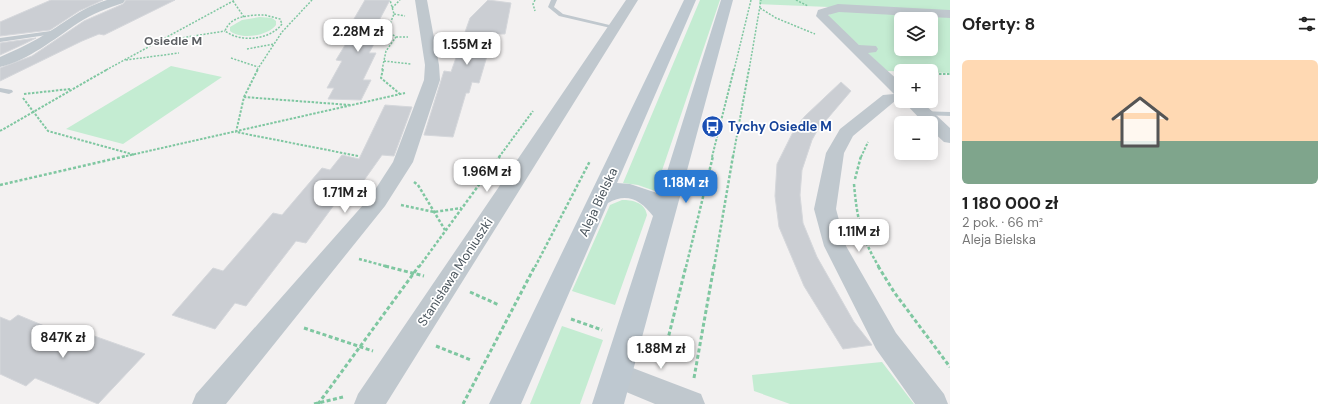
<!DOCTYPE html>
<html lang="pl">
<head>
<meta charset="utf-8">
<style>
  :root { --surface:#fff; --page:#f6f6f6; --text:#222; --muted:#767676; --line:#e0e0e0; --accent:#2a7ad3 }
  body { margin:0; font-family:"DM Sans",sans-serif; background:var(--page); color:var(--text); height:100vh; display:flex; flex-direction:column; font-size:15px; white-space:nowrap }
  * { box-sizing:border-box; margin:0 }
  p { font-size:13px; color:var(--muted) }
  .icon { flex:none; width:22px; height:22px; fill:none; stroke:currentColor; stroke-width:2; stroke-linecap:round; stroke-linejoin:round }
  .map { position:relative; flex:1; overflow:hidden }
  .sheet { display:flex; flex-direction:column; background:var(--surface); width:380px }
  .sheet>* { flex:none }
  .tools { position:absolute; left:894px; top:12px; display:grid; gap:8px }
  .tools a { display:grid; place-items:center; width:44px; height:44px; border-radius:6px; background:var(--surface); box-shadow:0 2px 10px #0003; font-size:20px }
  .price { position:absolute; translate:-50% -34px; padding:0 9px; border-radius:8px; background:#fff; color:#222; font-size:13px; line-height:26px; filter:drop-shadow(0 1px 2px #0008) }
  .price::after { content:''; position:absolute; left:50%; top:24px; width:12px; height:9px; margin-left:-6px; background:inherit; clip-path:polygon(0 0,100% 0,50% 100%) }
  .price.selected { background:var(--accent); color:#fff }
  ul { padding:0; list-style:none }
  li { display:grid; align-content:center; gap:8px; height:212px; padding:0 12px }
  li+li { border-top:1px solid var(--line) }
  li span { display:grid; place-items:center; height:124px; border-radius:6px; color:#555 }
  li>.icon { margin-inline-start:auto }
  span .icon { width:72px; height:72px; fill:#fffc; stroke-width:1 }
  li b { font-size:17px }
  h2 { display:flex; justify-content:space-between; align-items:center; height:48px; padding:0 12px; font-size:17px }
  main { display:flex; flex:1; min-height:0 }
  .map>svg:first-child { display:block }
</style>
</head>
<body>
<main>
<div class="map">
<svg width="950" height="404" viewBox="0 0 950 404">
  <rect width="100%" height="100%" fill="#f3f1f1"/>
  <!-- green -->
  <path fill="#c4ecd2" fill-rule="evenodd" d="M700,0H720L655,191L638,185L623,183Z
    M759,0H950V12L759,4Z
    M835,11L950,16V73L887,71L827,16ZM901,19H931V49H901Z
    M260,17L272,18L276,21V25C268,36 241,40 230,31V27L242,20Z
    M171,66L222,77L123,144L66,129Z
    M622,200C632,200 645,202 647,215L615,305L572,291L610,205Z
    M562,326L603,340L580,404H530Z
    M882,362L914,404H790L754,391L752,375Z"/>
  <!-- building -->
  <path fill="#cbced3" stroke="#d5d7db" d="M51,0H103L79,11L50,30L0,36V22Z
    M126,0H175L104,35L99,34L82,41L0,81V68L32,56L84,21L123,4Z
    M365,0H390L374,30L381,31L369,53H376L363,80H371L361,100L328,99L334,88H327L342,61L336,60L350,37L344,36Z
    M488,0L511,3L505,34H498L494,57L487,56L479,83L472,82L469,93H466L453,137L424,135L444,71L451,72L470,18Z
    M36,38L24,44L0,55V43Z
    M841,82L851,91L817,131L812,140L802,170L800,195L803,223L817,257L854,322L872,345L843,349L804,286L779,227L775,196L777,164L795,128L805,116Z
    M385,105L412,107L394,156L382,155L355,193L345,190L306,243L296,241L246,306L235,303L215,329L172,315L213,268L223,271L273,213L282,215L322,168L330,170L342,155L359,159Z
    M18,315L73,338L80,331L145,354L98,404L35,378L26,386L0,374V317L10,321Z"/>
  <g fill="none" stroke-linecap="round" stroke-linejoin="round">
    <!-- path-far3 -->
    <path stroke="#7fc7a1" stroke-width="1.5" stroke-dasharray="2 1.5" stroke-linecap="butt" d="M535,0L533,4L535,11
      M796,0L808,6
      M233,1L244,17
      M392,8L400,0
      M760,8L776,18L815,34
      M394,14L405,16
      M265,15L280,19L282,24C270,40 241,43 225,31C231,15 251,15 265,15Z
      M396,37H408
      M162,41L225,31
      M247,49L274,44
      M231,58L258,67
      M126,60L179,53
      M384,61L411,64
      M106,70L235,0
      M257,70L282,32L312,0
      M382,70L386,51L396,37L387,31L394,14L390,0
      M734,70L751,0
      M749,70L761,0"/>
    <!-- path-far2 -->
    <path stroke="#7fc7a1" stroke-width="2" stroke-dasharray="2.5 1.5" stroke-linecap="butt" d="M383,69L381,78L400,94
      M931,74H950
      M24,94L70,89
      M244,97L258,69
      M23,98L48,131L135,155
      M350,105L244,97L236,132L358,156
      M0,131L108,69
      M122,157L405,93
      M499,157L533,111
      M712,157L734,69
      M733,157L749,69
      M861,157L868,142"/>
    <!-- path-far1 -->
    <path stroke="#7fc7a1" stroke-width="2.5" stroke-dasharray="3 2" stroke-linecap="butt" d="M855,179L861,156
      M414,182L418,185L445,230
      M854,184C857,219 861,237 879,267
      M0,185L126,156
      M401,205L434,212L461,208
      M359,259L389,267
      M419,267L500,156
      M535,267L590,161
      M686,267L713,156
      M714,267L733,156"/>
    <!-- path -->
    <path stroke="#7fc7a1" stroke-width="3" stroke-dasharray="4 2.5" stroke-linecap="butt" d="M385,266L424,276
      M878,266L894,292L950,367
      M470,292L499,305
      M571,319L602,330
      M304,328L373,351
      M436,346L471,360
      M652,347L665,352
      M661,367L686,266
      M694,378L714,266
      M314,404L343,397
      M318,404L419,266
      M463,404L535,266"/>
    <!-- lane -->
    <path fill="#c0c8ce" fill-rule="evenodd" d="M551,0H557L554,7L563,14L618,27L615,29L559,16L548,7Z
      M58,30L60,31V33L0,42V38Z
      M0,88L12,90L13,92L9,94L0,92Z
      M920,111L950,112V116L923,115L919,113Z"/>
    <!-- street -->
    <path fill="#c0c8ce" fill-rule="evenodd" d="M107,0H125L123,3C107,8 92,14 78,23C54,39 29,60 0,67V57C13,51 27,45 39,38C64,24 78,9 107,0Z
      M415,0H427L439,65L440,80L413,162L385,206L226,404H192L196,394L371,196L393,162L424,80L425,65Z
      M626,0H638L386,404H354L358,394Z
      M838,4L950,10V18L839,12L828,15L859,45L876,46L878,49L876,52L868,53L901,83V97L895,95L897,98L895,101L853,136L844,153L836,209L846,246L896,333L944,394L948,404H915L876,349L824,246L814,209L826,153L840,129L883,95L894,94L816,16L818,10Z
      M903,101H921L950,128V143L944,142L931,130V123H924Z
      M617,362L701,394L705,404H655L607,384L603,375L607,366Z"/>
    <!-- secondary -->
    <path fill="#bec8d0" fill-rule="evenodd" d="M684,0H696L617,183L630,184L660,194L721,0H733L624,404H592L653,216C641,200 627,192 608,203L521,404H489Z"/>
  </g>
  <!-- icons -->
  <defs>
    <symbol id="bus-disc" viewBox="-11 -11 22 22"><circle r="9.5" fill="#1a4fb4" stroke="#fff"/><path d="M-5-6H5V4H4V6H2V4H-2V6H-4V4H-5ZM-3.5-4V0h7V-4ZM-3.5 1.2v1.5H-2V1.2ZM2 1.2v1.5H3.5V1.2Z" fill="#fff"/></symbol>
  </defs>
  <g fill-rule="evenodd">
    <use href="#bus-disc" x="700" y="114" width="25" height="25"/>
  </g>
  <g text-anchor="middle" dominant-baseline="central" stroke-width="3.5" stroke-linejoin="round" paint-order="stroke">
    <!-- far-neighbourhood labels -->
    <g font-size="12" font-weight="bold" fill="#5e6165" stroke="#fff">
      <text x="173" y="41">Osiedle M</text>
    </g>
    <!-- transit labels -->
    <g font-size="13" font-weight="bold" fill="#164399" stroke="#fff" text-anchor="start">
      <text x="728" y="126">Tychy Osiedle M</text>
    </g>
    <!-- street labels -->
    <g font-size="13" fill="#4a555d" stroke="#fff">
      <text transform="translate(598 202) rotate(-65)">Aleja Bielska</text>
      <text transform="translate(455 272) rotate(-57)">Stanisława Moniuszki</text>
    </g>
  </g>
</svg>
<div class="tools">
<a><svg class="icon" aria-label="layers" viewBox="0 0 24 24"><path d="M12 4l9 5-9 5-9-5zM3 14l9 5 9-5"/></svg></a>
<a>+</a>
<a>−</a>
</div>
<b class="price" style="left:358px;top:53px">2.28M zł</b>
<b class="price" style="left:467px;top:66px">1.55M zł</b>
<b class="price" style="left:487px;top:193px">1.96M zł</b>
<b class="price selected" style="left:686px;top:204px">1.18M zł</b>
<b class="price" style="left:345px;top:214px">1.71M zł</b>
<b class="price" style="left:859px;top:253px">1.11M zł</b>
<b class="price" style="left:63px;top:359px">847K zł</b>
<b class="price" style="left:661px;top:370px">1.88M zł</b>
</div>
<section class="sheet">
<h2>Oferty: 8<svg class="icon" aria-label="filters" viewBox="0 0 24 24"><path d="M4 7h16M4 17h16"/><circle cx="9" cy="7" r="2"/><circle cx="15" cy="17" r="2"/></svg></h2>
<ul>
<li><span style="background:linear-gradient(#ffd9b3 65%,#7fa58c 0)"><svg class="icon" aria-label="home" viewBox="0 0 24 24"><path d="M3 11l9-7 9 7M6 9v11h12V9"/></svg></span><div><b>1 180 000 zł</b><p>2 pok. · 66 m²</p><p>Aleja Bielska</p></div></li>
</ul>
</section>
</main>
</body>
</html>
